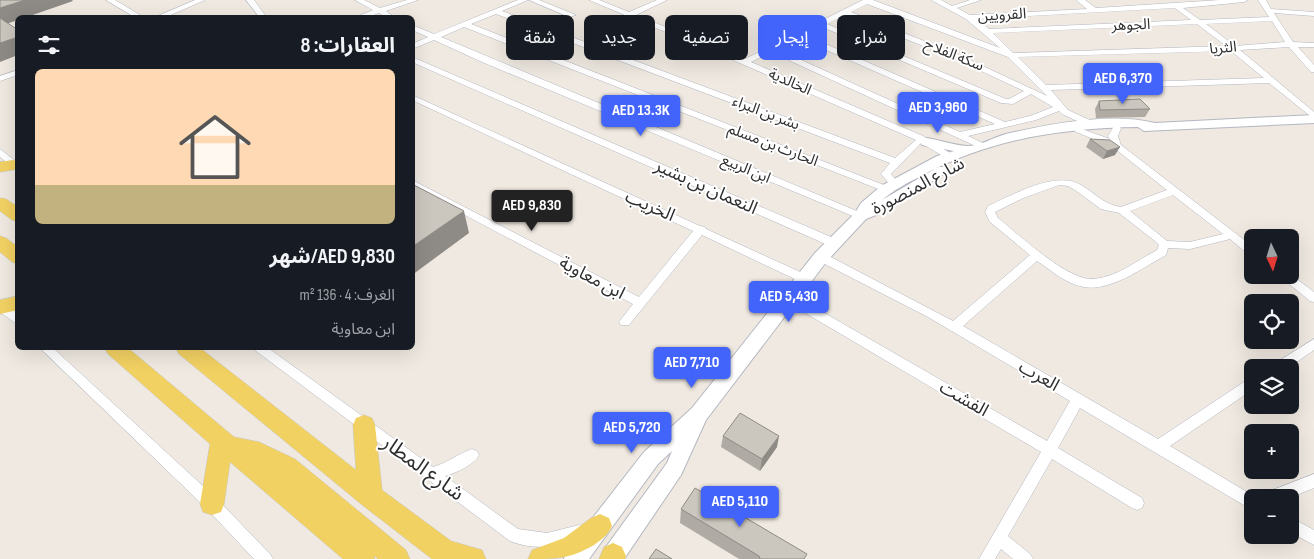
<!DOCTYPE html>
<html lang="ar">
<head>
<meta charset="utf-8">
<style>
  :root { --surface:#171b24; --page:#20242c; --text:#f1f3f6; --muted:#9ea1a6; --accent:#4264fb }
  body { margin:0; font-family:"Sofia Sans Condensed","Noto Sans Arabic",sans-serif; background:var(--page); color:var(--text); direction:rtl; height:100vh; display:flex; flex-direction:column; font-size:19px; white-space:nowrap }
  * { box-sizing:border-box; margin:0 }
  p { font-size:16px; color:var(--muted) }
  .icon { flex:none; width:28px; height:28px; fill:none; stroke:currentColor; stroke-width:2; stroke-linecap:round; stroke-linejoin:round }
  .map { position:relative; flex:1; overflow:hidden; direction:ltr }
  .drawer { position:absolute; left:15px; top:15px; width:400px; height:335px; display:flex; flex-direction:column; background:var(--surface); border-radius:8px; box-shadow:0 5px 20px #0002; direction:rtl }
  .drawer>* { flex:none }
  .guide { position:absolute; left:430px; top:15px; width:475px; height:45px; direction:rtl; display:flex; gap:10px }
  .needle { width:32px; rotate:176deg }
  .controls { position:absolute; left:1244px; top:229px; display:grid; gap:10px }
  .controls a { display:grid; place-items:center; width:55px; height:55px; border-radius:8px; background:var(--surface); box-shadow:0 5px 20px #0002; font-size:25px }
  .price { position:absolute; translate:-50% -42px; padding:0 11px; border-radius:5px; background:var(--accent); color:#fff; font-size:16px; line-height:32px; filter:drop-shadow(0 1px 2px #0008) }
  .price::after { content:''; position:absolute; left:50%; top:30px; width:15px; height:11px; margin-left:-8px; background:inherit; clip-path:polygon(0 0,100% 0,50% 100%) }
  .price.current { background:#222; color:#fff }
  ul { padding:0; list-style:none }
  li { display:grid; align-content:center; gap:10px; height:265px; padding:0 20px }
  li span { display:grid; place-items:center; height:155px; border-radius:8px; color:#555 }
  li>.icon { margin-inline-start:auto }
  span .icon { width:90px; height:90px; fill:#fffc; stroke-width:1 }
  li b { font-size:21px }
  h2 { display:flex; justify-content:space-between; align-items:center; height:60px; padding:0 20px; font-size:21px }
  .chip { padding:0 18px; border-radius:8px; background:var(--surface); box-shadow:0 5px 20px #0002; font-size:18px; line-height:45px }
  .chip.current { background:var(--accent); color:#fff }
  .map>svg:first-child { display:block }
</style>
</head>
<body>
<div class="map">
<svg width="1314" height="559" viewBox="0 0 1314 559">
  <rect width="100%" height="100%" fill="#efe9e1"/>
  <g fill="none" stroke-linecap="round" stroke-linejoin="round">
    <defs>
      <path id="street" d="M106,0H115L145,18H136Z
        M195,0H205L164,18H153Z
        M246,0H254L267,18H260Z
        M355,0H364L380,8L407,0H418L386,11L396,18H387L379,13L366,18H354L373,10Z
        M518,0H528L502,11L895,158L916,140L742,64L589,0H599L629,12L657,0H667L636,15L745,59L863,0H873L1000,48L966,19L931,0H941L952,6L970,0H981L957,8L970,15L1087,9L1076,0H1085L1096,8L1220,0H1248L1244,2L1183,8L1200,20L1269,17L1258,0H1266L1271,9L1314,12V16L1274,13L1293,42L1314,43V47H1298L1314,65V72H1311L1289,47L1240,50L1314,112V119L1269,83L1051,90L1068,110L1094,122V126H1088L1062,114L1059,111L1036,120L968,136L985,144L987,146L982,149L771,52L751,62L923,136L964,162L962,164H956L921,143L891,174L900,185L895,188L892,187L881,174L890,163L496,14L471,24L889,187L891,189L886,192L464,27L441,37L864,214L865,216L864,218L860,219L482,62L434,40L412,49V44L428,37L412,30V25L434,34ZM867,4L1008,57L1047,96L957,54L851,12ZM1175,8L1191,20L989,29L976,19ZM845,15L951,57L1024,91L1009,99H1006L827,24ZM1272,21L1285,42L1235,46L1206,24ZM1197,24L1226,46L1013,53L993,33ZM822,27L1001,103L1013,104L1031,94L1053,107L1030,116L1005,122L805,35ZM799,38L995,124L960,132L777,49ZM1231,51L1264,78L1046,85L1018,57Z
        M529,0H539L576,15L569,17Z
        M412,57L838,240L839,243L838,246H830L412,62Z
        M18,70V75L0,81V76Z
        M412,95L700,226L705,227L706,229L809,276L811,279L805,283L801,282L702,235L629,325H621L619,322L633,304L412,187V180L639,297L693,231L412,100Z
        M1117,125L1121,128L1118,136L1121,145L1252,246V255L1248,254L1230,239L1190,249L1168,248L1166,255C1144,267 1110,292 1084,287C1066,284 1052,271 1037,261L963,326L1158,439L1247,380L1252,379V390L1170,446L1257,498H1252V509L1247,507L1080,408L1058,448L1142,498L1144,503L1142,508L1137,510L1132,508L1052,459L1008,536L1030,554L1033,559H1013L1001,549L995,559H979L1041,452L785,301L783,298L785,295H793L1047,441L1070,401L928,317L817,260L816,257L821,253L825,254L953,321L1030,255L990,222L985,212L988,206C1013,195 1055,170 1081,185C1095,193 1104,205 1121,207L1167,190L1114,148L1074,131L1079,128L1110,139L1108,136L1114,126ZM1059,185L1068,186L1075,190L1101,209L1119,213L1155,241L1159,245L1157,250C1138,260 1117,277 1094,279C1069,282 1018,234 998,218L995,212L1021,199ZM1173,195L1223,234L1190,242L1167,241L1130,211Z
        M0,149L18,163V171L0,157Z
        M1290,274L1314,292V302L1310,301L1278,275Z
        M0,301L4,302L18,314V325L0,312Z
        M1314,339V350L1288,368H1272L1274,364Z
        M40,348H53L217,499L270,554L273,559H254L207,509Z
        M254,348H268L433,467C447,463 458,454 472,449L477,451L479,455C474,465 456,473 445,476L518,529L547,533L579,525L584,527L587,532L584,537C559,547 535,551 510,541L256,351Z
        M1314,474V488L1289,498H1263L1265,493Z
        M1290,517L1314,530V545L1290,532Z"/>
      <path id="secondary" d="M1314,115V123L1144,131L1138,127C1061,128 989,139 921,176C907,183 894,190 882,200L938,167H948L950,170L881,213L866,219L827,261L706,420L681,475L624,559H600L603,551L667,463L672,451L658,464L589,559H564L567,551L644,452L692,408L815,253L855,213L861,203L881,186L937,156L954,151L922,145L920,142L922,139L927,138C940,140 956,146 969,146C980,146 994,137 1006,134C1050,124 1111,112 1155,123Z"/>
      <path id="primary" d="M13,160L18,161V169L0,172V162Z
        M0,198L6,199L18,207V222L12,220L0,211Z
        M0,236L6,238L18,247V264L12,262L0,252Z
        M18,296V310L0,314V300Z
        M105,348H128L234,437L259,442L295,459L406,550L410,559H378L373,555L375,559H343L230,462L224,504L221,512L212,515L203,512L200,504L210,444L108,354Z
        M176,348H200L356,470L353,425L356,418L364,415L372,418L375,425L382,490L451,541L482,550L486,559H432L361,504L179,354Z
        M600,514L609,518L612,526C608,535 602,539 594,545C570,559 557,559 528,559L532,550L564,538L591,518Z
        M613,543L622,547L626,556L625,559H599L604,547Z"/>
    </defs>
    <!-- street casing -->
    <use href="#street" stroke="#b4b7c1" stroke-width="1"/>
    <!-- secondary casing -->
    <use href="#secondary" stroke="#b4b7c1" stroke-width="2"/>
    <!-- primary casing -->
    <use href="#primary" stroke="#c9c9c9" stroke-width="1"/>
    <!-- street -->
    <use href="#street" fill="#fff" fill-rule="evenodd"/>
    <!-- secondary -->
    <use href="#secondary" fill="#fff" fill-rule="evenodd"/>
    <!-- primary -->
    <use href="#primary" fill="#f2d163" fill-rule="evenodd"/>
  </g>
  <!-- wall -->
  <path fill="#afaba4" d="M1099,101L1150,109L1145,117L1096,118L1095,109Z
    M1090,139L1115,155L1103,159L1086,147Z
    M723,436L777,447L760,471L721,447Z
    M681,509L805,559H739L680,523Z"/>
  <!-- shaded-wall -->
  <path fill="#8e8b86" d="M25,0H72L73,1L24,18H18V20L0,26V8Z
    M18,37V55L0,62V43Z
    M1120,147L1115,155L1103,159L1107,151Z
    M464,211L469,233L412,275V247Z
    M779,436L777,447L760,471L762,459Z"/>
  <!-- building -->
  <path fill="#cbc7bf" stroke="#8e8b86" d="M0,0H25L0,8Z
    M0,18L18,30V37L0,43Z
    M1140,99L1150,109L1100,110L1099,101Z
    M1090,139L1110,140L1120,147L1107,151Z
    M412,184L464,211L412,247Z
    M740,413L779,436L762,459L723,436Z
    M695,488L807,554L804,559H760L759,556L681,509Z
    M656,549L672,559H649Z"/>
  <g text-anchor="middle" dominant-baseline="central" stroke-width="4" stroke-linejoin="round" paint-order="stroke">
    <!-- far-street labels -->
    <g font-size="15" fill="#2e2e2e" stroke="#fff">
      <text transform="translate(1002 15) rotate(-3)">القرويين</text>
      <text transform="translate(1131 25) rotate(-2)">الجوهر</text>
      <text transform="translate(1223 48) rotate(-5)">الثريا</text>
      <text transform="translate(954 55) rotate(22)">سكة الفلاح</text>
      <text transform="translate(790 82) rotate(24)">الخالدية</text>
      <text transform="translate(766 113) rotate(21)">بشر بن البراء</text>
      <text transform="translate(773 145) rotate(21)">الحارث بن مسلم</text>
      <text transform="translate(746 169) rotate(23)">ابن الربيع</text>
    </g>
    <!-- street labels -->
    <g font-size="18" fill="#2e2e2e" stroke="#fff">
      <text transform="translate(918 186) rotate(-28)">شارع المنصورة</text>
      <text transform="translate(706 187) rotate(24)">النعمان بن بشير</text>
      <text transform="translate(650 206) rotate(24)">الخريب</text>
      <text transform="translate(592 278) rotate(28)">ابن معاوية</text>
      <text transform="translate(1039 376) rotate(30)">العرب</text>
      <text transform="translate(964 399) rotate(30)">الفشت</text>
    </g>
    <!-- near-street labels -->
    <g font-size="21" fill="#2e2e2e" stroke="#fff">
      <text transform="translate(423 468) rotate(36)">شارع المطار</text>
    </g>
  </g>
</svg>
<div class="controls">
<a><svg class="needle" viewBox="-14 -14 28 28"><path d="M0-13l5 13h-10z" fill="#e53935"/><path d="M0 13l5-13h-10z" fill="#9ea1a6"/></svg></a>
<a><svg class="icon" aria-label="locate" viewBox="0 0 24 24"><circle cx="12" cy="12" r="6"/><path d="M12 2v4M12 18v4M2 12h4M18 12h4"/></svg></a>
<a><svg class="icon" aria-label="layers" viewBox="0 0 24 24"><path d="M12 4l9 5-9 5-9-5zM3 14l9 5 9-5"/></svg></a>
<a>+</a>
<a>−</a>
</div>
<b class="price" style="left:1123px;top:105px">AED 6,370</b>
<b class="price" style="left:938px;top:134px">AED 3,960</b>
<b class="price" style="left:641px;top:137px">AED 13.3K</b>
<b class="price current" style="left:532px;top:232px">AED 9,830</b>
<b class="price" style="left:789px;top:323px">AED 5,430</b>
<b class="price" style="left:692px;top:389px">AED 7,710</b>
<b class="price" style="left:632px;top:454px">AED 5,720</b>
<b class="price" style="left:740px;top:528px">AED 5,110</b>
<div class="guide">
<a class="chip">شراء</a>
<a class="chip current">إيجار</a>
<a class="chip">تصفية</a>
<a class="chip">جديد</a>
<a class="chip">شقة</a>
</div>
<section class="drawer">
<h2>العقارات: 8<svg class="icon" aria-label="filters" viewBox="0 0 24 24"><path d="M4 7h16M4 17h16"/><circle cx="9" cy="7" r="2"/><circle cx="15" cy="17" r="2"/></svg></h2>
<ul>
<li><span style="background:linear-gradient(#ffd9b3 75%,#c2b280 0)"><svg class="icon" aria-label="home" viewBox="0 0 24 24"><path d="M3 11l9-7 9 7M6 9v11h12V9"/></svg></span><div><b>AED 9,830/شهر</b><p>الغرف: 4 · 136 m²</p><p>ابن معاوية</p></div></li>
</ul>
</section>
</div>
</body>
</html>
